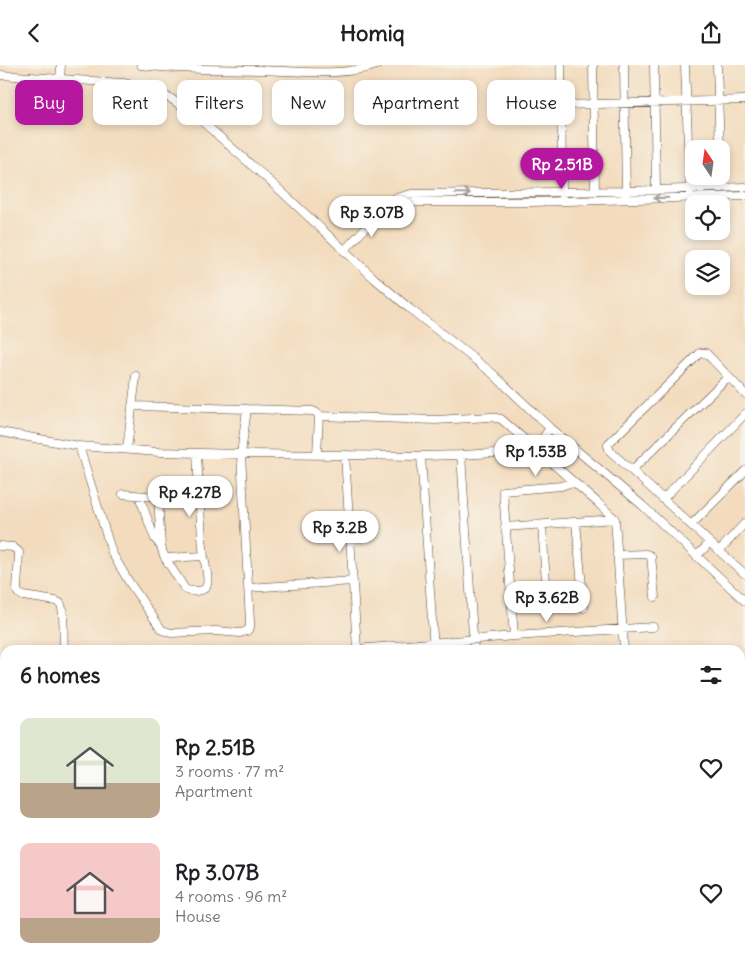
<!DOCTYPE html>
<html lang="en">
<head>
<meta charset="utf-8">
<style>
  :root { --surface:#fff; --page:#f6f6f6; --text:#202124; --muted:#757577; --accent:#b5179e }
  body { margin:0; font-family:Delius,sans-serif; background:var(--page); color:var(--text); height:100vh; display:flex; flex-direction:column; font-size:19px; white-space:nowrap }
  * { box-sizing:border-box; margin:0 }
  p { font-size:16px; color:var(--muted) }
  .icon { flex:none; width:28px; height:28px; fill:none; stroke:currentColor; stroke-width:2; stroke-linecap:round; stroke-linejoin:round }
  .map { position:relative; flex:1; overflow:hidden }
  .drawer { position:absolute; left:0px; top:580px; width:745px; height:320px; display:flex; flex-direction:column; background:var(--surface); border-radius:15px 15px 0 0; box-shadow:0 2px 8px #0003 }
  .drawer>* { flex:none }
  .top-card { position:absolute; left:15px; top:15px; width:715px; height:45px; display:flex; gap:10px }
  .needle { width:32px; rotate:347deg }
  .tools { position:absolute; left:685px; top:75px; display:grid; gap:10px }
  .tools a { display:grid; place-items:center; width:45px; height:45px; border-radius:10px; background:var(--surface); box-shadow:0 2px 8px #0003; font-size:25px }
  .price { position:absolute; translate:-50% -42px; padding:0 11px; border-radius:18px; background:#fff; color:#222; font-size:16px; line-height:32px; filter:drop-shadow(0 1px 2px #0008) }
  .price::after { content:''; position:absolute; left:50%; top:30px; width:15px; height:11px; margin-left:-8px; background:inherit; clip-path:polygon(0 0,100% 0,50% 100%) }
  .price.active { background:var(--accent); color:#fff }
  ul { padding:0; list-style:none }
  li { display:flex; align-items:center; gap:15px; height:125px; padding:0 20px }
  li span { display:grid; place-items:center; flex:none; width:140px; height:100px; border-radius:10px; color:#555 }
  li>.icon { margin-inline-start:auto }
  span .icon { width:60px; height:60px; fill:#fffc; stroke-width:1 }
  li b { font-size:21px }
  h2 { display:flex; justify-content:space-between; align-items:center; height:60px; padding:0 20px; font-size:21px }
  .chip { padding:0 18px; border-radius:10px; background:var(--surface); box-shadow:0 2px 8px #0003; font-size:18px; line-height:45px }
  .chip.active { background:var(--accent); color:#fff }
  header { display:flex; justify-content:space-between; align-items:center; height:65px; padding:0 20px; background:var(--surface); font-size:22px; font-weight:700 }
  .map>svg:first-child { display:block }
</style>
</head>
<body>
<header><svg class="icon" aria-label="back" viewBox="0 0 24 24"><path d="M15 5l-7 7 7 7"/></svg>Homiq<svg class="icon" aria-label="share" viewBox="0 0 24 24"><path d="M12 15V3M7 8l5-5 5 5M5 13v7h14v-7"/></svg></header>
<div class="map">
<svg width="745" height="900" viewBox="0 0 745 900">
  <rect width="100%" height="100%" fill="#f7f3e8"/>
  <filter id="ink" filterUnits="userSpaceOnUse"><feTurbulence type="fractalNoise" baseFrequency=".02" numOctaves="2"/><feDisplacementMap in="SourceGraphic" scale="10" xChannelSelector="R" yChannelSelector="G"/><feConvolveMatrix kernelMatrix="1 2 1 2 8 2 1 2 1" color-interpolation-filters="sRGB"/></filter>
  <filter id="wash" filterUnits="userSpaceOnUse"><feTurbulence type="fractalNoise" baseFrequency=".0096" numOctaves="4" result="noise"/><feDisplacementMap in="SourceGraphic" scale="20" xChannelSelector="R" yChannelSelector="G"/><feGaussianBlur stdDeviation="1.12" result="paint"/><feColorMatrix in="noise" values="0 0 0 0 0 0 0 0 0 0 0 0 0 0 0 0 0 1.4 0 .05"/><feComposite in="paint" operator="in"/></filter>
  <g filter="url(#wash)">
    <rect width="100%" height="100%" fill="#f3dcbe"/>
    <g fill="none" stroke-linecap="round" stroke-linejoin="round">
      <!-- river -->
      <path stroke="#55bad3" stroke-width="15" d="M135,900V895"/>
    </g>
  </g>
  <g filter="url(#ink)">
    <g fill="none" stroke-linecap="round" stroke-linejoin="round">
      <defs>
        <path id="street" d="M141,0C181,5 220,4 260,5C297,6 342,12 377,0
          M561,0L562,130
          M593,0L595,126
          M624,0L626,130
          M654,0L656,124
          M685,0L690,128
          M717,0L720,84
          M0,10L123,18L137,21L153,26L170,33L196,51L282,127L375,214L410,244L492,308L550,363L642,440L745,536
          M60,14L61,0
          M562,40L745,35
          M721,101L722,123
          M384,144L404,138L415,137H531L745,131
          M344,186L390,136L396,133L411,129L626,126L745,122
          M745,329L706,288H700L608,379V381L610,386L663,434L719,486L745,458
          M247,344L313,346L317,348L319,351L317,389
          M319,351L435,355L491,352L501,354L598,438L615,454L624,585
          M0,367L79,381L159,387L241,389L421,391L461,390L529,386L535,384L550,363
          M79,381L112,488L129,517L162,565L171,568L216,566L240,568L247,566L250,562V557L241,389L247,344L132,341
          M127,384L136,311
          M345,390L357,584L514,571L653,562
          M461,390L474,585
          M421,391L434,585
          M632,405L728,312
          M123,429L158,432H200
          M139,431L155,474L161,481
          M158,432L161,481L163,488L165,493L185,524C189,527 203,527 206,522C210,516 205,499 204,492C200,457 199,423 197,388
          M663,434L745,349
          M576,457L584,543
          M542,460L547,531
          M691,460L745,406
          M505,462L615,454
          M0,481L13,482L19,487L17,525L18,528L23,531L56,536C57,537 59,537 60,538C65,544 63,576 64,585
          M719,486L745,509
          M617,490L646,489L651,491L655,532
          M696,491L704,484L709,477
          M165,493L204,491
          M248,523L353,516
          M511,533L583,528
          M514,571L503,426L561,421L573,417
          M217,895V900
          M740,896L745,897
          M447,900L448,895"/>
      </defs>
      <!-- street casing -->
      <use href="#street" stroke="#574536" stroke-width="9"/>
      <!-- street -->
      <use href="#street" stroke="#fff" stroke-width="8"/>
    </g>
    <!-- one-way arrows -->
    <defs><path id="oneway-shaft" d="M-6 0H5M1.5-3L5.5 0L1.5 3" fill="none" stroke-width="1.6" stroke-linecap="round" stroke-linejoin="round" transform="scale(1.25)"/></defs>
    <g stroke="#a79f9a">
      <use href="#oneway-shaft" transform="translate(463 128) rotate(-1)"/>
      <use href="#oneway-shaft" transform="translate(661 133) rotate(179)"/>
    </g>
  </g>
</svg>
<div class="tools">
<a><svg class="needle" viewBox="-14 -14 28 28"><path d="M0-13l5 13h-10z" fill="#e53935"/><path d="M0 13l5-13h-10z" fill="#757577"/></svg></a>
<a><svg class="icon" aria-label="locate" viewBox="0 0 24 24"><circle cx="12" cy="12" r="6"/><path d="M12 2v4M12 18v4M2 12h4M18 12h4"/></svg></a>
<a><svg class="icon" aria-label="layers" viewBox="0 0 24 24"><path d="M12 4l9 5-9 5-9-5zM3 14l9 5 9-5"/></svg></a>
</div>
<b class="price active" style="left:562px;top:125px">Rp 2.51B</b>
<b class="price" style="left:372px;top:173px">Rp 3.07B</b>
<b class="price" style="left:536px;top:412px">Rp 1.53B</b>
<b class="price" style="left:190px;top:453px">Rp 4.27B</b>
<b class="price" style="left:340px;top:488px">Rp 3.2B</b>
<b class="price" style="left:547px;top:558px">Rp 3.62B</b>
<div class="top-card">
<a class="chip active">Buy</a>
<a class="chip">Rent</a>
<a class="chip">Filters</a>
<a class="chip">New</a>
<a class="chip">Apartment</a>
<a class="chip">House</a>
</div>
<section class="drawer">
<h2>6 homes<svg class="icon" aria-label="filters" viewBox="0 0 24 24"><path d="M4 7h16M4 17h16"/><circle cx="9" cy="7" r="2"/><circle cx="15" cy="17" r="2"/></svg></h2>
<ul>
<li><span style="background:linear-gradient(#dfe7d0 65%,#b9a48a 0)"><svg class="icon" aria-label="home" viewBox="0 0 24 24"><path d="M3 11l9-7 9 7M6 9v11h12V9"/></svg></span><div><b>Rp 2.51B</b><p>3 rooms · 77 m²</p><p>Apartment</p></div><svg class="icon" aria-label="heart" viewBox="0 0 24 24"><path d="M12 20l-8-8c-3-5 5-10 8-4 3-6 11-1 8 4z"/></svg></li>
<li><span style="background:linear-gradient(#f6c9c9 75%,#b9a48a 0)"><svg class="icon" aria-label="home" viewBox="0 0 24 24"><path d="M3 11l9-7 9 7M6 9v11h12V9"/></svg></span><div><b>Rp 3.07B</b><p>4 rooms · 96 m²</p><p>House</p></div><svg class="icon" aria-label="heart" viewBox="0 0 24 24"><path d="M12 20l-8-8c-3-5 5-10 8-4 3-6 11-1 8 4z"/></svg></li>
</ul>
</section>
</div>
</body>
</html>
